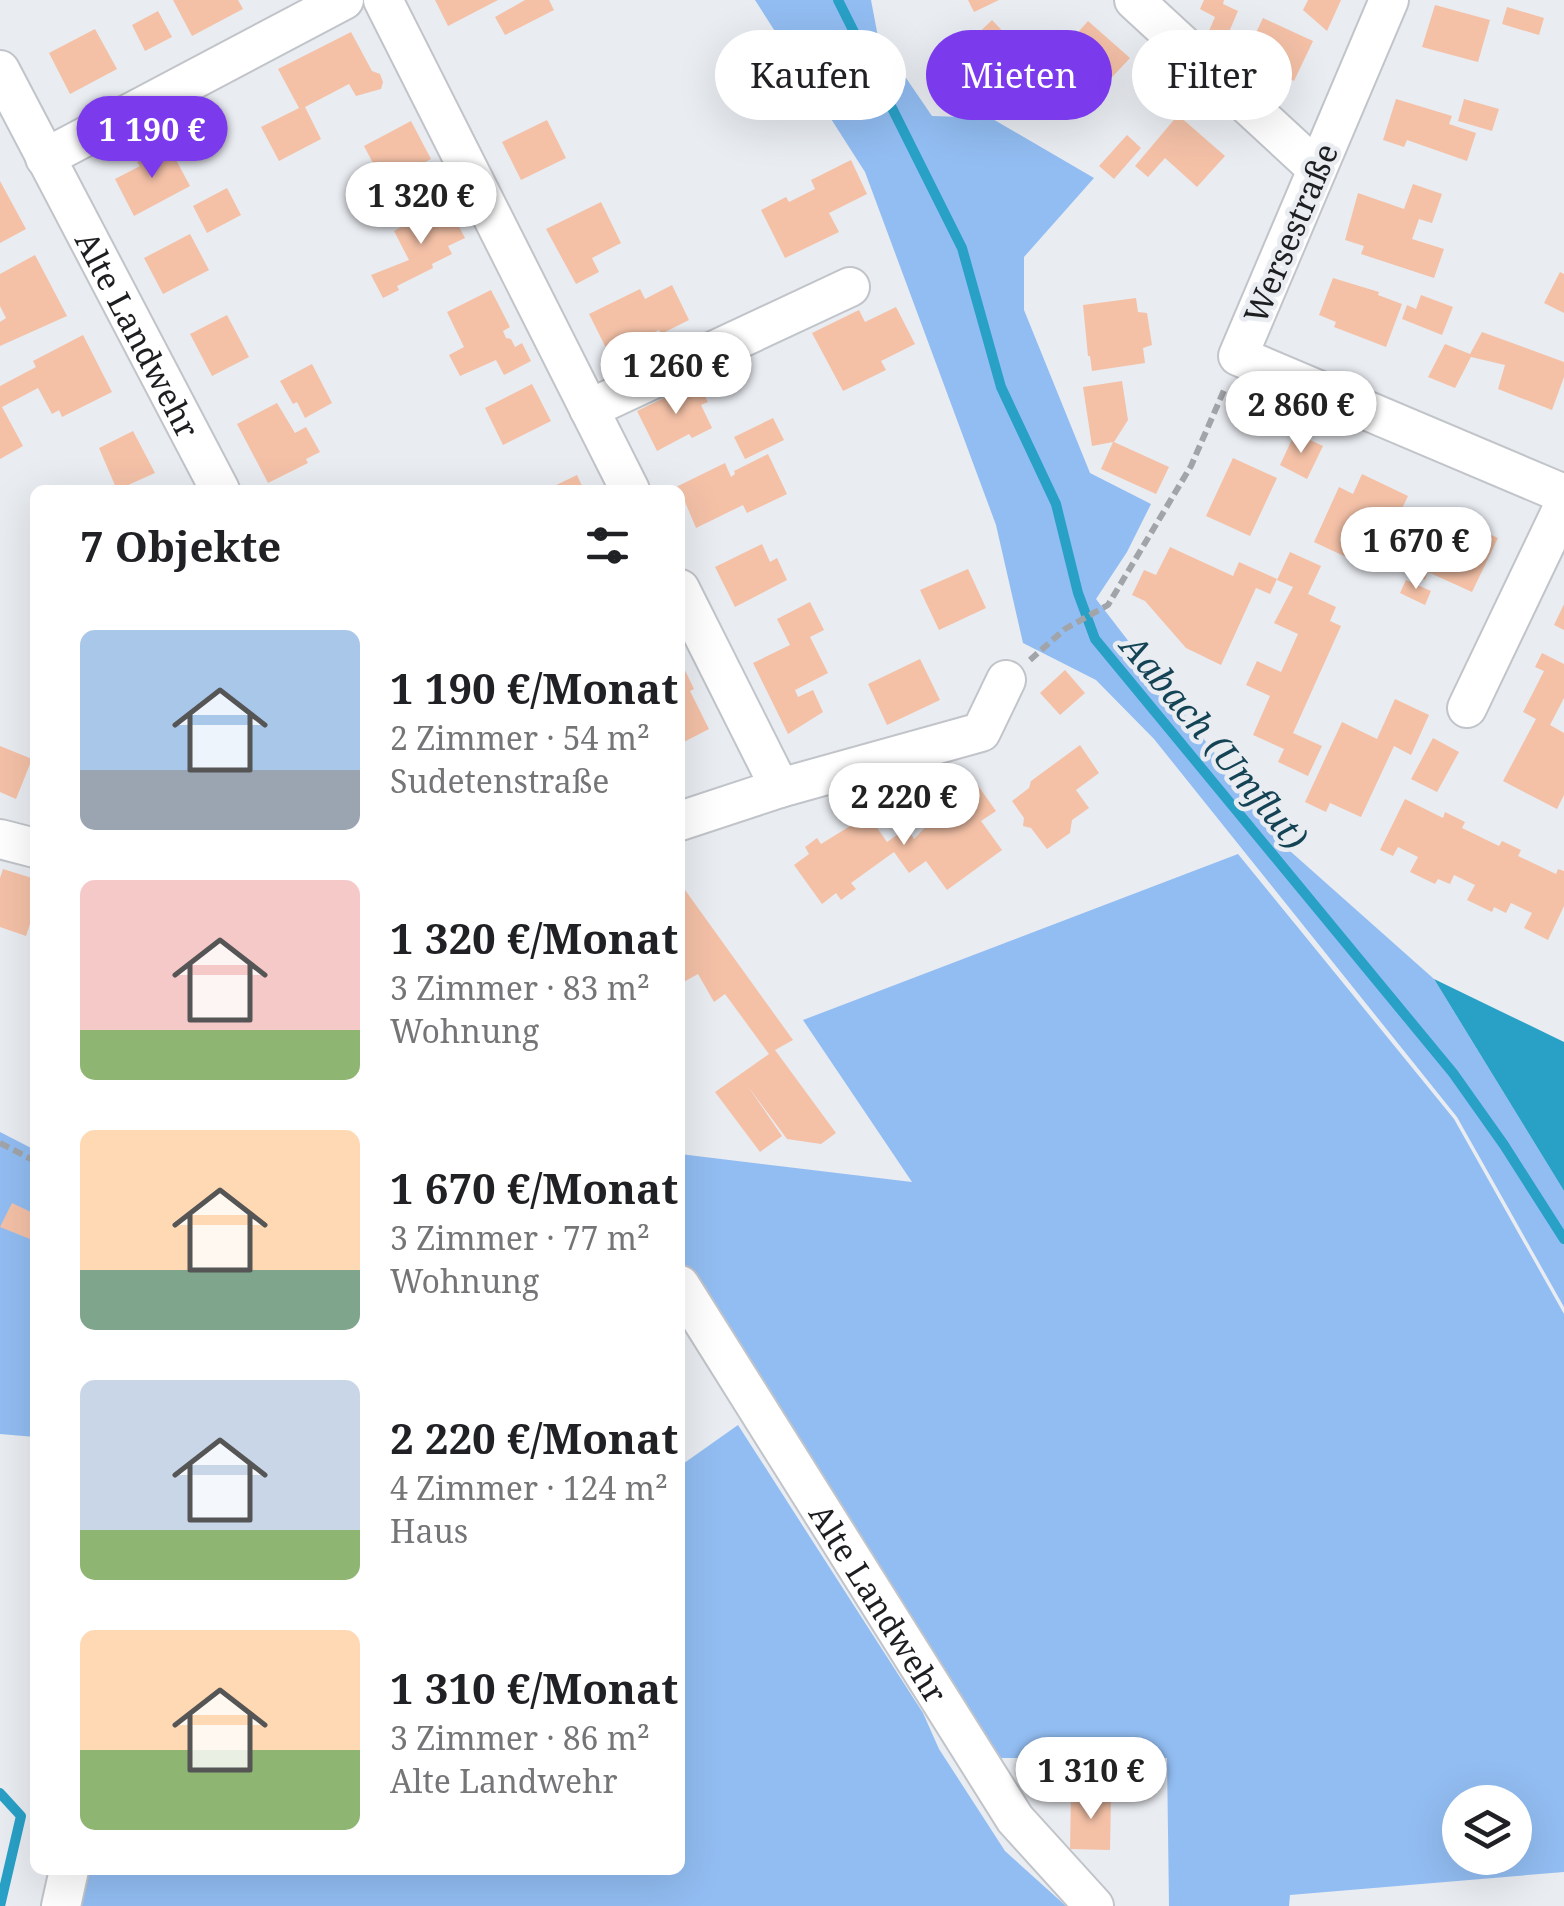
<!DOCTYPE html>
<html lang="de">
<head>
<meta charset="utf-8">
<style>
  :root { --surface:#fff; --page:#f6f6f6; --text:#202124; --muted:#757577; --accent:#7c3aed }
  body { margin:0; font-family:"Noto Serif",serif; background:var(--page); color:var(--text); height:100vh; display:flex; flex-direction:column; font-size:38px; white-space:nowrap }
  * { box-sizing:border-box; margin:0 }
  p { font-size:32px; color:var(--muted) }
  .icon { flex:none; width:55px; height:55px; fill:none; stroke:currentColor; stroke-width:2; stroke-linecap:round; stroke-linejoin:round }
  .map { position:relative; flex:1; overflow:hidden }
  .panel { position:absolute; left:30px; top:485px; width:655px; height:1390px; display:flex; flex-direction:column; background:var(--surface); border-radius:15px; box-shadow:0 10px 40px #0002 }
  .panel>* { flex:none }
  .banner { position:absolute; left:715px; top:30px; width:698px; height:90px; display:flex; gap:20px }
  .buttons { position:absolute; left:1442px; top:1785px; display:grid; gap:20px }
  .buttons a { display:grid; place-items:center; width:90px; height:90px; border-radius:50%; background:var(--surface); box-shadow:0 10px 40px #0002; font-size:50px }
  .price { position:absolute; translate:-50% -85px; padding:0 22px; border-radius:35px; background:#fff; color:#222; font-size:32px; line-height:65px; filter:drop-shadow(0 2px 5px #0008) }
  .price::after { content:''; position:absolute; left:50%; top:60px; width:30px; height:22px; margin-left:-15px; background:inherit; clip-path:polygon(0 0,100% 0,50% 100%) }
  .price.active { background:var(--accent); color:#fff }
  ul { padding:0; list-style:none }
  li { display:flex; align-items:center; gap:30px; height:250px; padding:0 50px }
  li span { display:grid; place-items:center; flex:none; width:280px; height:200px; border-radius:15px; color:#555 }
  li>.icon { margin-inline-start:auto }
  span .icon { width:120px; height:120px; fill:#fffc; stroke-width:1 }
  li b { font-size:42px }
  h2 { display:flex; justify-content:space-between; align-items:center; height:120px; padding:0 50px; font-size:42px }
  .tag { padding:0 35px; border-radius:45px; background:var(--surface); box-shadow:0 10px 40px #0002; font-size:35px; line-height:90px }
  .tag.active { background:var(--accent); color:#fff }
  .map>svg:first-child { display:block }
</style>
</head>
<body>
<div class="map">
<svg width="1564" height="1906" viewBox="0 0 1564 1906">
  <rect width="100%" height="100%" fill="#e9ecf1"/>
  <!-- green -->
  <path fill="#92bdf2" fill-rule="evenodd" d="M755,0H871L878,37L932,116L991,118L1094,178L1024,257V310L1090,473L1151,504L1127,552L1096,599L1290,851L1434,979L1564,1191V1307L1457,1117L1154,739L1096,680L1023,643L996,525L865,172Z
    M1238,854L1454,1119L1564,1314V1872L1290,1895L1289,1906H1169L1167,1758H989L680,1259V1154L912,1182L803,1020ZM1460,1802H1515V1858H1460Z
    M0,1132L35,1150V1437L0,1434Z
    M738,1425L923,1713L939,1749L1005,1851L1066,1906H76L84,1870H680V1466Z"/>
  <!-- water -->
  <path fill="#29a0c6" d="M1434,979L1564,1042V1191Z"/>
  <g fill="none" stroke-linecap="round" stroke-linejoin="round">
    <!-- stream -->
    <path stroke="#29a0c6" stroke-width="10" d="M838,0L962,248L1001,387L1056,504L1078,593L1095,639L1453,1073L1504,1145L1564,1239
      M0,1793L21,1816L0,1906"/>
  </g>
  <!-- building -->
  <path fill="#f4c1a7" d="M173,0H238L243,9L192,36Z
    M435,0H498L448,26Z
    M525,0H549L554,10L505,35L495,17Z
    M968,0H999L974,12Z
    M1204,0H1224L1223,4L1238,11L1226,39L1209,31L1215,17L1200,9Z
    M1308,0H1341L1327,31L1303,10Z
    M1435,5L1490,20L1478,62L1422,47Z
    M1507,7L1544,18L1539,35L1502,24Z
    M158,11L172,37L145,51L132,25Z
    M1263,18L1313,41L1294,81L1244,58Z
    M992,20L1038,68L1009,96L963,48Z
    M1088,21L1130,58L1100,90L1059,54Z
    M95,29L117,69L70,94L49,53Z
    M351,32L372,71L380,74L383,82L381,89L356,96L349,84L305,107L321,139L279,161L261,127L299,108L278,69Z
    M1396,99L1452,116L1449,124L1476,133L1467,161L1407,140L1404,147L1383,140Z
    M1464,99L1499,109L1492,131L1458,121Z
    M1178,115L1225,156L1197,187L1165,158L1148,177L1135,166Z
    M547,120L566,158L521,180L502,142Z
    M411,121L431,159L384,184L364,146Z
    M1127,135L1141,148L1114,179L1099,166Z
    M168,145L190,186L134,216L115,179L140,166L137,162Z
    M851,160L867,194L829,213L839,232L785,258L761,210L786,197L789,202L815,189L811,180Z
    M0,181L26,229L0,243Z
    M1413,184L1442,194L1432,223L1419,219L1412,239L1444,249L1434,278L1361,254L1364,246L1345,240L1358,193L1404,209Z
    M227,188L241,215L207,233L193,206Z
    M601,202L621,243L592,258L599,272L576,284L546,229Z
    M447,204L465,238L448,246L452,254L432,264L433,268L397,286L399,290L383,298L371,275L409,260L394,231L429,210Z
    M190,234L209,270L163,294L144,258Z
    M35,255L67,316L0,346V322L6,318L0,306V274Z
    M1560,272L1564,274V313L1544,303Z
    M1333,278L1379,292L1378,295L1402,304L1386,347L1334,327L1336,322L1319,315Z
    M672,285L689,320L661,334L659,330L642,338L644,342L611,358L589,314L640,289L645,299Z
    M491,290L510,327L503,331L506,338L511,339L515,347L522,343L531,361L504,375L496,360L460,376L449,355L464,347L447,312Z
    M1421,295L1453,307L1442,335L1402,319L1407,305L1416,309Z
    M1136,298L1138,312L1147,313L1152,345L1143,348L1145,363L1092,371L1090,356H1088L1083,305Z
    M896,307L915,344L881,361L886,370L843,391L812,333L859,310L865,322Z
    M227,315L249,357L212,376L190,334Z
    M1482,332L1564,362V377L1552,410L1498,389L1505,365L1471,357L1455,388L1428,377L1445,344L1470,354Z
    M83,335L112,392L62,417L59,410L52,414L38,388L2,407L23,446L0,459V386L36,367L33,361Z
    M312,364L332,403L305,418L297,402L293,404L280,381Z
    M1122,381L1128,420L1114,442L1169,467L1156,494L1101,469L1113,442L1092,446L1083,387Z
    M697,382L708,402L701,405L712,428L692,438L689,434L657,451L637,411Z
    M532,384L551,421L503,445L485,408Z
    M277,403L295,433L306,427L320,452L306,459L308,463L268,483L237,424Z
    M773,418L784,440L745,459L734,437Z
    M133,431L155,473L117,490L99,448Z
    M1295,433L1323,446L1307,479L1280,465Z
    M768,454L787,494L747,513L743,505L696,528L680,490L676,487L725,463L731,477L735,474L734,471Z
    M1233,458L1277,478L1250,536L1206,516Z
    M1362,474L1408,496L1392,530L1436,550L1451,517L1498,538L1472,592L1428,572L1425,580L1379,558L1374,570L1314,542L1339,487L1353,494Z
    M577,475L584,490H546Z
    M762,544L770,562L777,558L787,580L735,607L715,567Z
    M1170,547L1233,576L1239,562L1277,579L1270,594L1256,588L1221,665L1186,648L1145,601L1132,595L1144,570L1156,575Z
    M1290,552L1321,566L1308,594L1336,607L1330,621L1341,626L1293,733L1322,746L1308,776L1278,762L1284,749L1253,735L1270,696L1246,685L1257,661L1281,672L1298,634L1274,623L1293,587L1277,580Z
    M968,569L986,608L939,630L920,590Z
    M1406,580L1431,591L1425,605L1400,593Z
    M810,602L824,630L810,637L828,673L795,690L798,697L813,690L823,712L788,734L753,663L790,645L777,619Z
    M1564,604V630L1554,625Z
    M1542,653L1564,664V698L1550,725L1564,733V795L1557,809L1503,781L1536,719L1523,712L1544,671L1535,667Z
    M920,659L940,700L887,725L868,684Z
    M680,660L694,689L690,691L709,729L680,744Z
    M1065,670L1085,693L1060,715L1040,693Z
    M1395,699L1429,715L1411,755L1394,746L1361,817L1330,803L1326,812L1305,802L1342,722L1377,739Z
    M1433,738L1459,752L1437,792L1411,779Z
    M1080,745L1099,773L1076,790L1089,808L1072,820L1070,833L1047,849L1031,828L1023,826L1024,818L1012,801L1029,788L1031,781Z
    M0,746L32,759L16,799L0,792Z
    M974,780L996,811L981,821L1002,850L947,890L926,861L909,873L894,852L851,883L856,889L841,900L836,893L822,904L794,865L809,854L805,847L817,838L821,844L868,815L887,842L907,828L914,839L935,817L964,803L956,792Z
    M1405,799L1443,818L1445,812L1465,822L1462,828L1499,846L1502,841L1521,850L1518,856L1556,874L1558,869L1564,871V906L1548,940L1524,928L1532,913L1511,903L1506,913L1494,907L1492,912L1467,900L1475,885L1454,875L1450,884L1438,879L1435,884L1410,872L1418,857L1398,847L1393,856L1380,850Z
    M3,869L35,879V909L26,936L0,927V878Z
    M680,883L793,1040L775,1050L836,1133L821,1144L787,1139L747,1085L782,1136L760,1152L715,1092L769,1054L725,994L714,1002L698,974L680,984Z
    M12,1203L35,1214V1241L0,1227Z
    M1071,1795H1111L1110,1850L1070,1849Z"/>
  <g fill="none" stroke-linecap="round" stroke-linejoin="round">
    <defs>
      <g id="street">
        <path d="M383,0L630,490"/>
        <path d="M1134,0L1317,169"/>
        <path d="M1389,0L1238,356L1564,494"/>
        <path id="s1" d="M0,70L220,490"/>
        <path d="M45,158L344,0"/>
        <path d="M589,409L850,287"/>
        <path d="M680,589L780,788"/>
        <path d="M1467,708L1564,505"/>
        <path d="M680,821L780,788L981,732L1006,680"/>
        <path d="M0,839L35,848"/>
        <path id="s2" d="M680,1285L1015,1819L1094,1906"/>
        <path d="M61,1906L69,1870"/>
      </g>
    </defs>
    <!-- street casing -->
    <use href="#street" stroke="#c1c4c9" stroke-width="42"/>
    <!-- path -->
    <path stroke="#a1a4a8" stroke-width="6" stroke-dasharray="10 5" stroke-linecap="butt" d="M1030,660L1065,629L1108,605L1191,466L1225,388
      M0,1143L35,1161"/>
    <!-- street -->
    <use href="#street" stroke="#fff" stroke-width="38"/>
  </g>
  <g text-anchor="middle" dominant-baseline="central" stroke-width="9" stroke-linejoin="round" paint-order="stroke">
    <!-- street labels -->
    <g font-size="32" fill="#1d1e20" stroke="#e9ecf1">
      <text transform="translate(1290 233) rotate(-67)">Wersestraße</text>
      <text stroke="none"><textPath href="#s1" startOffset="298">Alte Landwehr</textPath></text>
      <text stroke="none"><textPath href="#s2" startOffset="375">Alte Landwehr</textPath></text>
    </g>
    <!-- water labels -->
    <g font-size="35" font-style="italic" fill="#134354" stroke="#e9ecf1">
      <text transform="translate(1215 741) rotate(50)">Aabach (Umflut)</text>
    </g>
  </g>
</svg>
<div class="buttons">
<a><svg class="icon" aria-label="layers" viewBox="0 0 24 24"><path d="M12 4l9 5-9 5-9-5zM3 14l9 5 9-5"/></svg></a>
</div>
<b class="price active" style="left:152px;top:181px">1 190 €</b>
<b class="price" style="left:421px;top:247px">1 320 €</b>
<b class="price" style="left:676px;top:417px">1 260 €</b>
<b class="price" style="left:1301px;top:456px">2 860 €</b>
<b class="price" style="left:1416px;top:592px">1 670 €</b>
<b class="price" style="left:904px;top:848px">2 220 €</b>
<b class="price" style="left:1091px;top:1822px">1 310 €</b>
<div class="banner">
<a class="tag">Kaufen</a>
<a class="tag active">Mieten</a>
<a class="tag">Filter</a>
</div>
<section class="panel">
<h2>7 Objekte<svg class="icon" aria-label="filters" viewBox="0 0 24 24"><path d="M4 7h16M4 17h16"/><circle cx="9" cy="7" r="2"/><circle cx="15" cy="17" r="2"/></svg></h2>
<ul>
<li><span style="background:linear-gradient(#a9c7e8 70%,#9aa5b1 0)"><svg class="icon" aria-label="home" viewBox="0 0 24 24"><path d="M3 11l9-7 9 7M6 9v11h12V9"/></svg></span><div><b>1 190 €/Monat</b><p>2 Zimmer · 54 m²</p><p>Sudetenstraße</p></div></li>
<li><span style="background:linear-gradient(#f6c9c9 75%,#8fb573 0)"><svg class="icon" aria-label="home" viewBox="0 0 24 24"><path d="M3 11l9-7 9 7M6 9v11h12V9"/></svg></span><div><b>1 320 €/Monat</b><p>3 Zimmer · 83 m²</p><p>Wohnung</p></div></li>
<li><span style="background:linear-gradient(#ffd9b3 70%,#7fa58c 0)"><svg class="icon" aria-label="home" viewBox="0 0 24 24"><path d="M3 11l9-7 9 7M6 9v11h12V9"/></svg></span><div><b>1 670 €/Monat</b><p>3 Zimmer · 77 m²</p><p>Wohnung</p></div></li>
<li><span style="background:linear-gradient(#c9d6e8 75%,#8fb573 0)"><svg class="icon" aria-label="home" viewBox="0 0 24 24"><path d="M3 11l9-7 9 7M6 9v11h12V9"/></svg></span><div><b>2 220 €/Monat</b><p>4 Zimmer · 124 m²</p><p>Haus</p></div></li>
<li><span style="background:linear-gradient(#ffd9b3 60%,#8fb573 0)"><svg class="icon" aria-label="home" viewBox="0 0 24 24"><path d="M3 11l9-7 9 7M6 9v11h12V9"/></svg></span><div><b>1 310 €/Monat</b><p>3 Zimmer · 86 m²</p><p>Alte Landwehr</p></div></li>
</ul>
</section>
</div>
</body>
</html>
